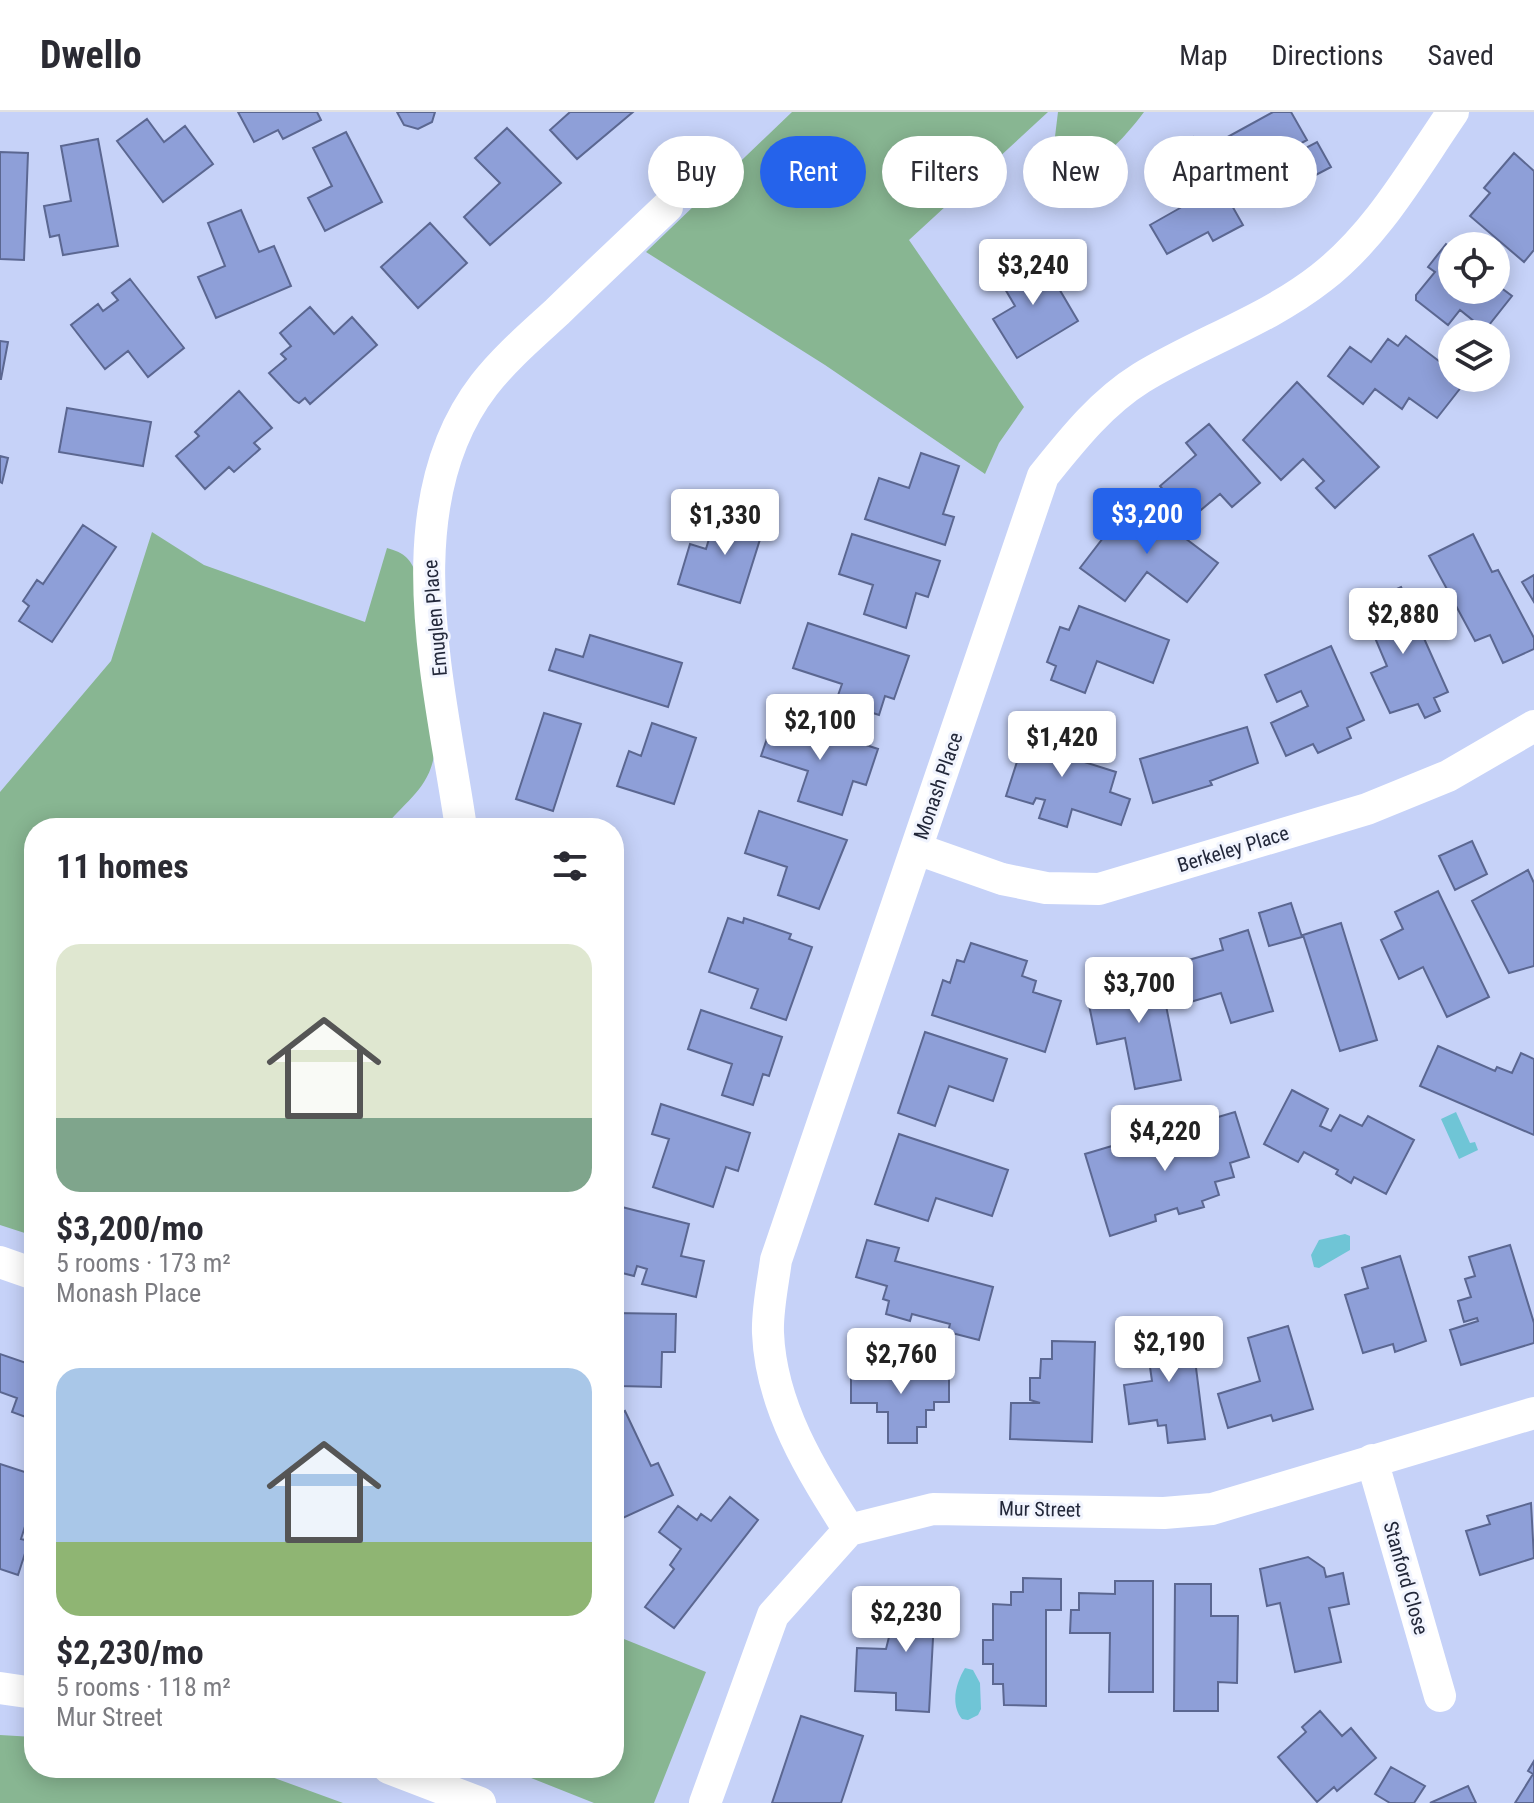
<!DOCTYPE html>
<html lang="en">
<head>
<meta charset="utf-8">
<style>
  :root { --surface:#fff; --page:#f2f2f3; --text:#2b2b33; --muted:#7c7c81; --line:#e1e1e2; --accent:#2563eb }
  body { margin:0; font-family:"Roboto Condensed",sans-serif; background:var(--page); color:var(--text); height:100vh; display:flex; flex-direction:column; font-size:30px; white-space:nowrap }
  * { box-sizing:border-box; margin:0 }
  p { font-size:26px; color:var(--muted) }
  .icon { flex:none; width:44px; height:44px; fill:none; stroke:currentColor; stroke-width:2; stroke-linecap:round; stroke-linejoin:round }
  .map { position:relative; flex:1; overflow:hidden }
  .sheet { position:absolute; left:24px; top:706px; width:600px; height:960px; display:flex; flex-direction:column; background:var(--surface); border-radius:32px; box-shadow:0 4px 20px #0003 }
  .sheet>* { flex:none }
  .top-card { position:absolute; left:648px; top:24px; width:760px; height:72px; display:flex; gap:16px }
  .controls { position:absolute; left:1438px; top:120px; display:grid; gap:16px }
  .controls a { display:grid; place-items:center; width:72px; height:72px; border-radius:50%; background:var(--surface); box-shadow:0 4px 20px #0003; font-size:40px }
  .price { position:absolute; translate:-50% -68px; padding:0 18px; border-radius:8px; background:#fff; color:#222; font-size:26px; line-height:52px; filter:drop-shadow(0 2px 4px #0008) }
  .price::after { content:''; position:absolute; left:50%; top:48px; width:24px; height:18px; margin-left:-12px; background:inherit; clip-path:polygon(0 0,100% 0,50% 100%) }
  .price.active { background:var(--accent); color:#fff }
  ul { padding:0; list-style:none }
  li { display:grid; align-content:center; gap:16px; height:424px; padding:0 32px }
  li span { display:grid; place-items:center; height:248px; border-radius:24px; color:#555 }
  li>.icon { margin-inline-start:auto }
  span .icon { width:144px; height:144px; fill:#fffc; stroke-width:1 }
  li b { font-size:34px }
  h2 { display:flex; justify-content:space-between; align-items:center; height:96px; padding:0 32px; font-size:34px }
  .chip { padding:0 28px; border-radius:36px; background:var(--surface); box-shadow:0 4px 20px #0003; font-size:28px; line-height:72px }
  .chip.active { background:var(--accent); color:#fff }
  header { display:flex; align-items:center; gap:48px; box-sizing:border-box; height:112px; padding:0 40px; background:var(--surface); border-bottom:2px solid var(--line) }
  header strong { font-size:38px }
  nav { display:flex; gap:44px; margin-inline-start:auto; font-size:28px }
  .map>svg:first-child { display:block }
</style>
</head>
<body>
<header>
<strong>Dwello</strong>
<nav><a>Map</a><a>Directions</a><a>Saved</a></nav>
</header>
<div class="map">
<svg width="1534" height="1691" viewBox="0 0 1534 1691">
  <rect width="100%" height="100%" fill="#c6d2f8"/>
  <!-- green -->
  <path fill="#88b692" d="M792,0H1048L909,128L1024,295L999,331L985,362L825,253L646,140Z
    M1058,0H1144C1122,29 1099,54 1063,63L1052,49Z
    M152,420L204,453L365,510L387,436C405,441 411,447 417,464L434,644C428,678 403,691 384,716H34V1124L0,1113V680L111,549Z
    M614,1523L706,1560L654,1691H594L506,1656H614Z
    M0,1623L34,1625V1656H247L343,1691H0Z"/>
  <!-- water -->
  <path fill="#6fc5d6" d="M1456,1000L1470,1031L1475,1030L1478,1038L1459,1047L1441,1007Z
    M1345,1122L1350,1124V1138L1319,1156L1314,1155L1311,1143L1319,1128Z
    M965,1556L973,1558L980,1571L981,1597L978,1603L968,1608L962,1607C950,1592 956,1571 965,1556Z"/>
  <!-- building -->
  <path fill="#8e9fd8" stroke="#5b6791" stroke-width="2" d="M238,0H317L321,8L283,27L278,18L254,30Z
    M397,0H435L432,10L418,17L404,13Z
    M570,0H633L577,47L550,18Z
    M1273,0H1291L1307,28L1274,46L1279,56L1252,70L1247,61L1233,69L1213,33Z
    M147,7L164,30L185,14L213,52L163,90L117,29Z
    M507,16L561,71L490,133L464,105L500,71L475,46Z
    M346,20L382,90L325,119L308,86L332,74L313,36Z
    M1193,25L1243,113L1213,129L1208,120L1167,142L1150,113L1180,96L1152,48Z
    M98,27L118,134L63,143L59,123L50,125L44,94L71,89L61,34Z
    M1317,30L1331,55L1295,74L1281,49Z
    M0,40L28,41L24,148L0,147Z
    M1514,41L1534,59V138L1524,150L1470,104L1490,81L1484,76Z
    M241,98L259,140L274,134L291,174L216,206L198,165L225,154L208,111Z
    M430,111L467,151L418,196L381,155Z
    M1446,132L1452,136V178H1496V172L1512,184L1485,218L1460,198L1448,213L1416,188V183L1435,160L1428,155Z
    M1038,141L1078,209L1017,246L993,207L1015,194L998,165Z
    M130,167L184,236L148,265L128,239L105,257L71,213L98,192L103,199L118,188L112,181Z
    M310,195L334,222L352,205L377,233L310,292L305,286L299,291L294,288L269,261L286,247L281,242L291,234L280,221Z
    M1406,224L1452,259V266L1466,269L1437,306L1409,286L1402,297L1375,277L1363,292L1328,264L1350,235L1371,250L1388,227L1398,234Z
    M0,229L8,230L1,267H0Z
    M1297,270L1379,355L1335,396L1316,376L1324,369L1303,347L1281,368L1243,328Z
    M239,279L272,316L254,331L260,337L234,360L229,355L205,377L176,344L199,324L195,320Z
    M67,296L151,310L143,354L59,340Z
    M1209,312L1260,371L1232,395L1220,382L1189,408L1160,374L1196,343L1186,331Z
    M921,341L959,354L943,402L954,405L945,433L865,407L879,366L909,376Z
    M0,344L8,346L2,371L0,370Z
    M1133,387L1218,451L1187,490L1147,460L1125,489L1080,456Z
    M732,394L767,405L740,491L678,472L690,432L706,437L714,410L726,414Z
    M83,413L116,435L52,530L19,509L29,494L23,489L37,468L43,472Z
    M852,422L940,449L928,485L916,481L906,516L864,502L873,473L839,462Z
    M1473,422L1492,460L1498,458L1534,526V537L1503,551L1490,523L1475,529L1429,444Z
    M1534,463V490L1522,470Z
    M1401,475L1448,580L1434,586L1440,599L1425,606L1418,592L1390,601L1371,561L1387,554L1361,493Z
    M1079,494L1169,528L1153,571L1097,549L1085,581L1051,568L1056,554L1047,550L1060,515L1069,518Z
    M808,511L909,544L894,587L885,584L879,603L836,589L842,572L793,556Z
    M590,523L682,551L668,595L549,558L556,537L583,545Z
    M1331,534L1364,608L1347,616L1351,626L1318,641L1313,632L1286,644L1271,611L1308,594L1301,579L1277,590L1265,563Z
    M544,601L581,612L553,699L516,687Z
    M775,603L878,637L866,673L853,669L842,703L798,689L808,659L761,644Z
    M1032,603L1068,615L1059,642L1116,660L1110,680L1130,687L1121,713L1072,697L1067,715L1039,706L1045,688L1036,686L1033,692L1006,684Z
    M652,611L696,626L674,692L617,674L629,639L641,644Z
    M1247,615L1258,651L1210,669L1212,673L1153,691L1140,647Z
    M759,699L847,728L819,797L778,783L787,755L745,741Z
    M1472,729L1487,762L1455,778L1439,744Z
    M1528,758L1534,771V854L1509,861L1472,789Z
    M1438,779L1489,885L1447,905L1423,855L1399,867L1381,828L1403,817L1395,800Z
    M1291,791L1302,825L1269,834L1259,801Z
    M728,806L743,811L744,806L791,822L789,827L812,835L786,908L751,896L758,877L709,860Z
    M1341,811L1377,928L1340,939L1303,823Z
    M1248,818L1273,899L1231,911L1221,881L1187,891L1175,852L1223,838L1220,827Z
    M971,831L1027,849L1022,864L1036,869L1033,880L1061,889L1045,940L932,903L943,868L950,871L957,848L964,850Z
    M1157,849L1181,968L1135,977L1125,926L1097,932L1088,888L1116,883L1115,877L1123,876L1120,857Z
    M701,898L782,925L769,964L763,962L753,993L722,983L732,952L688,937Z
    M925,920L1007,947L993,989L949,974L935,1014L898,1001Z
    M1438,934L1495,959L1497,955L1512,961L1521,941L1534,947V1023L1420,974Z
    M1292,978L1328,997L1320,1014L1331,1019L1340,1003L1362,1014L1368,1004L1414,1028L1386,1082L1354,1065L1351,1071L1336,1062L1338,1058L1304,1040L1298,1050L1264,1032Z
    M661,992L750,1021L738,1059L726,1055L713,1095L653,1075L669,1027L652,1022Z
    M1235,1000L1249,1045L1230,1051L1234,1065L1215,1070L1219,1083L1202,1089L1204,1095L1179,1102L1177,1096L1155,1103L1156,1109L1110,1124L1085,1042L1132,1028L1134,1037L1193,1019L1191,1013Z
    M899,1022L1008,1058L992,1104L936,1086L928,1109L875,1092Z
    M614,1093L689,1112L681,1144L704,1149L696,1185L642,1172L647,1157L637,1154L634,1164L614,1159Z
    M867,1128L899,1136L895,1149L993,1175L979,1228L948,1220L950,1212L912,1202L910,1209L886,1202L889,1189L883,1187L887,1174L856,1165Z
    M1510,1133L1534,1211V1231L1461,1253L1450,1218L1478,1209L1477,1206L1464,1210L1458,1189L1471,1185L1465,1167L1475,1164L1469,1145Z
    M1400,1144L1426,1229L1395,1240L1393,1232L1363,1241L1345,1183L1368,1176L1362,1156Z
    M614,1201L676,1202L675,1240H662L661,1275L619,1274L620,1247H614Z
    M1190,1208L1205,1327L1168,1331L1166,1313L1158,1314L1157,1308L1129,1312L1124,1273L1152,1269L1144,1213Z
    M1288,1214L1313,1297L1273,1309L1271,1303L1228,1316L1218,1282L1260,1269L1248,1226Z
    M1052,1229L1095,1230L1092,1330L1010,1327L1011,1291H1040L1030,1288V1266H1040L1041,1247H1052Z
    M34,1238V1308L12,1300L17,1286L0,1280V1242L29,1252Z
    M851,1255H949V1290H934V1298H926V1315H917V1331H888V1300H877V1291H851Z
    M625,1299L651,1354L658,1351L673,1383L614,1410V1305Z
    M0,1352L34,1363V1386L21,1427L29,1429L18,1463L0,1457Z
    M730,1385L758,1408L674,1516L645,1495L674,1457L670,1453L681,1437L659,1420L678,1394L697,1408L701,1402L711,1409Z
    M1531,1391L1534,1446L1480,1463L1466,1419L1490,1412L1487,1404Z
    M1308,1445L1324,1456L1326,1465L1343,1461L1349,1492L1329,1496L1341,1550L1295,1560L1280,1491L1267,1494L1260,1457Z
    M1023,1466L1061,1467V1498H1046V1594L1004,1593L1003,1572H993V1552H983V1528H993V1492L1011,1493V1480H1023Z
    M1115,1469H1153V1580H1109L1110,1521H1070L1071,1498H1079V1481L1115,1482Z
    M1175,1472H1211V1504H1238L1237,1571L1218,1570V1599H1174Z
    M911,1477L949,1479L947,1509L934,1508L929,1600L896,1598V1581L855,1579L857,1536L886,1537L894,1505L909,1506Z
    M1320,1599L1342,1624L1351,1616L1376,1646L1337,1679L1334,1675L1317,1690L1278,1645L1306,1620L1302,1615Z
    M801,1604L863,1624L841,1691H772Z
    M1534,1649V1691H1515L1533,1662L1528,1659Z
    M1391,1655L1425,1674L1414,1691H1390L1375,1682Z
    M1468,1674L1476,1691H1430Z"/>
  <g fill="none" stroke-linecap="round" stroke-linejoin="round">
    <!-- minor -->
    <path stroke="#fff" stroke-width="32" d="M461,716C441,577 390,395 484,273C505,246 532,223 557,200C593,165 630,130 667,95
      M917,737L1002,767L1046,776L1099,777L1367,697L1448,664L1534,614
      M0,1150L34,1162
      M1372,1348L1440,1584
      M849,1418C811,1358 771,1295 768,1221C767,1198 773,1171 776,1148L1043,364C1072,328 1101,291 1141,266C1200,230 1266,209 1321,166C1377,123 1413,58 1453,0
      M0,1576L34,1581
      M389,1656L480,1691
      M705,1691L773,1503L849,1418L933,1397L1164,1401L1212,1397L1534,1301"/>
  </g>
  <g text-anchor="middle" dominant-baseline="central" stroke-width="6" stroke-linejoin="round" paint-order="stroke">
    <!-- street labels -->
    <g font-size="20" fill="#222739" stroke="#f1f4fe">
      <text transform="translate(435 506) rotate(-95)">Emuglen Place</text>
      <text transform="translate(938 674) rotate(-71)">Monash Place</text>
      <text transform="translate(1233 737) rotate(-17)">Berkeley Place</text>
      <text transform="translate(1040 1397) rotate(1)">Mur Street</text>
      <text transform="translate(1406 1466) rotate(74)">Stanford Close</text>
    </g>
  </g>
</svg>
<div class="controls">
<a><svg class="icon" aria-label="locate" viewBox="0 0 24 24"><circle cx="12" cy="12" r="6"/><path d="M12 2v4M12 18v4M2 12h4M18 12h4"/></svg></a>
<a><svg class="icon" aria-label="layers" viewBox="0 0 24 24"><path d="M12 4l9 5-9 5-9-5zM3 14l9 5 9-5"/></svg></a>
</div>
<b class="price" style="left:1033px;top:195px">$3,240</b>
<b class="price active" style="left:1147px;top:444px">$3,200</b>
<b class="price" style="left:725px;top:445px">$1,330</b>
<b class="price" style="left:1403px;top:544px">$2,880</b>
<b class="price" style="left:820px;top:650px">$2,100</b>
<b class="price" style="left:1062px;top:667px">$1,420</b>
<b class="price" style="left:1139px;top:913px">$3,700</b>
<b class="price" style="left:1165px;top:1061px">$4,220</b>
<b class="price" style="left:1169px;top:1272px">$2,190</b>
<b class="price" style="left:901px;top:1284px">$2,760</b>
<b class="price" style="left:906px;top:1542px">$2,230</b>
<div class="top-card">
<a class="chip">Buy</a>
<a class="chip active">Rent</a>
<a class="chip">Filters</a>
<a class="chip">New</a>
<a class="chip">Apartment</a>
</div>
<section class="sheet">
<h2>11 homes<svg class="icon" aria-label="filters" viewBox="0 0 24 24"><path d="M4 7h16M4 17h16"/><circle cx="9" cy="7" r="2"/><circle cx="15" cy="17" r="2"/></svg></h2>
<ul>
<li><span style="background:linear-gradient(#dfe7d0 70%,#7fa58c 0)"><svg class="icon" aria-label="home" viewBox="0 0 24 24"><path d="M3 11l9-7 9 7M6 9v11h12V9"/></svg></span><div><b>$3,200/mo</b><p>5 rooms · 173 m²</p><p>Monash Place</p></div></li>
<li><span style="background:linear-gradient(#a9c7e8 70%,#8fb573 0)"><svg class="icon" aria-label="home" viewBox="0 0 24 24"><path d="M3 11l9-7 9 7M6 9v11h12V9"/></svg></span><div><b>$2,230/mo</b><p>5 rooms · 118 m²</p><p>Mur Street</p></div></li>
</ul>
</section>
</div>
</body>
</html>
